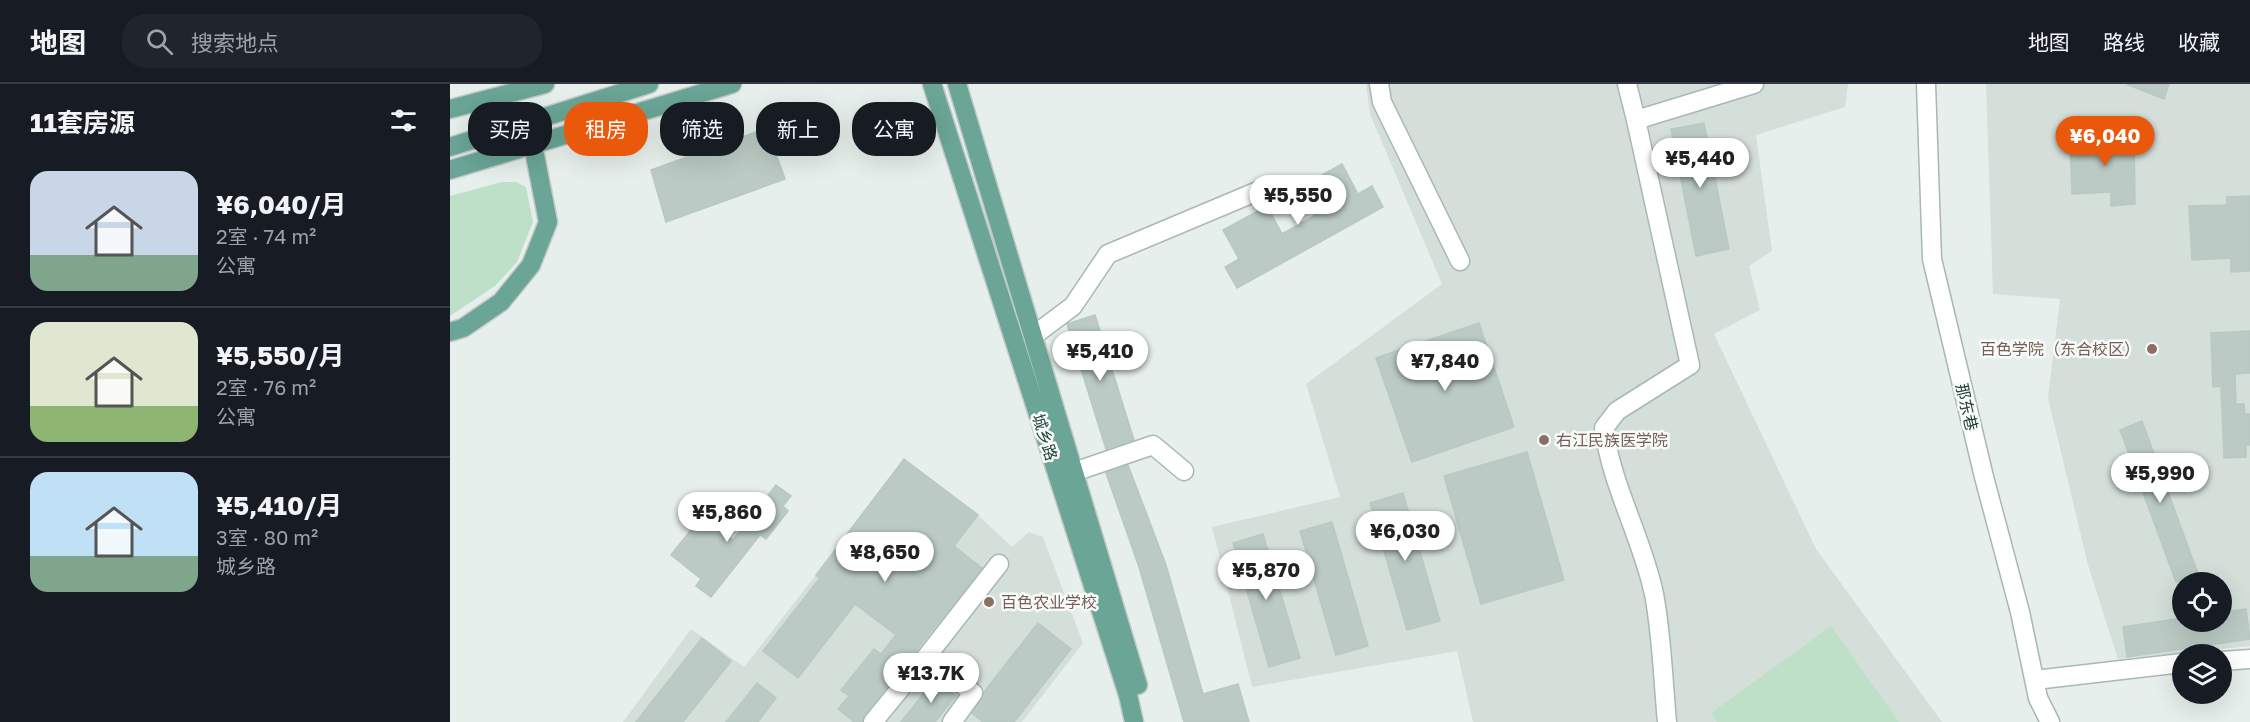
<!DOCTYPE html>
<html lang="zh">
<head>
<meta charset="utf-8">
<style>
  :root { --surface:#171b24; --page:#20242c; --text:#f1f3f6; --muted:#9ea1a6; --line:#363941; --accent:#ea580c }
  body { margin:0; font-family:"Golos Text","Noto Sans SC",sans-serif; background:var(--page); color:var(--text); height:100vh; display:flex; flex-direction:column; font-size:22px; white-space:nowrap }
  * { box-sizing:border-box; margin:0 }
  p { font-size:20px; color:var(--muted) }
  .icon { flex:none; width:33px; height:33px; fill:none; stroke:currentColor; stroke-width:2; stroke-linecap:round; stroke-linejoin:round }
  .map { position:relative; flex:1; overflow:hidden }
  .drawer { display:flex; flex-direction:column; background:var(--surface); width:450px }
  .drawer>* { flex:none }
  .guide { position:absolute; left:18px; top:18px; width:570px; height:54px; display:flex; gap:12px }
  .fabs { position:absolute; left:1722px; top:488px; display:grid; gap:12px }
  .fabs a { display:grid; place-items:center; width:60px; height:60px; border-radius:50%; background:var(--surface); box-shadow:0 6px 24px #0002; font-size:30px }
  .price { position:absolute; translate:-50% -51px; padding:0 14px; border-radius:21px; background:#fff; color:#222; font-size:20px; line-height:39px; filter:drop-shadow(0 2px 3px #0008) }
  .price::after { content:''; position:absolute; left:50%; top:36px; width:18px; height:14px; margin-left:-9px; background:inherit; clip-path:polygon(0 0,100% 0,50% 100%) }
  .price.selected { background:var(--accent); color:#fff }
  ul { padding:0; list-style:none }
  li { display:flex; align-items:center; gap:18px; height:150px; padding:0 30px }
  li+li { border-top:2px solid var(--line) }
  li span { display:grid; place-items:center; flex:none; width:168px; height:120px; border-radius:18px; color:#555 }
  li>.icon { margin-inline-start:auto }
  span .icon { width:72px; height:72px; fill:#fffc; stroke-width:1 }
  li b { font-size:26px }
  h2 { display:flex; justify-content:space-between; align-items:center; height:72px; padding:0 30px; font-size:26px }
  .chip { padding:0 21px; border-radius:24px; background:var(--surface); box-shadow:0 6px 24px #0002; font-size:21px; line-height:54px }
  .chip.selected { background:var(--accent); color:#fff }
  header { display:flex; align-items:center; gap:36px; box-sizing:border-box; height:84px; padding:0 30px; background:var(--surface); border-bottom:2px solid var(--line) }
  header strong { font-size:28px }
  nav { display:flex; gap:33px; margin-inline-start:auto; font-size:21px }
  .search { width:420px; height:54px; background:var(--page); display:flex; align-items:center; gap:15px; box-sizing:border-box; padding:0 21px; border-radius:24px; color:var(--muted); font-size:22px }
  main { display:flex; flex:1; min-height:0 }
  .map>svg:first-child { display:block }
</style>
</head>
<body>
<header>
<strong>地图</strong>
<div class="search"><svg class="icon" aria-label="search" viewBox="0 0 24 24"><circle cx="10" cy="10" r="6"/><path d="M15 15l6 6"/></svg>搜索地点</div>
<nav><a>地图</a><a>路线</a><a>收藏</a></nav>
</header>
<main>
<section class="drawer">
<h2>11套房源<svg class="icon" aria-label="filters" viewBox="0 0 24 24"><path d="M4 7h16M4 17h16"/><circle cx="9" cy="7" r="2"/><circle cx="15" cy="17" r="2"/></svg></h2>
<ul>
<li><span style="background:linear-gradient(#c9d6e8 70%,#7fa58c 0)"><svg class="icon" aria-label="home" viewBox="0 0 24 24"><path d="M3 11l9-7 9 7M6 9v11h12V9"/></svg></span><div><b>¥6,040/月</b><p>2室 · 74 m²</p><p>公寓</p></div></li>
<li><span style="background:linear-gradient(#dfe7d0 70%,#8fb573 0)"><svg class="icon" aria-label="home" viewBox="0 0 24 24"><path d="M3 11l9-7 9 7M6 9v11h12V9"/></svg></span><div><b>¥5,550/月</b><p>2室 · 76 m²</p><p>公寓</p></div></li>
<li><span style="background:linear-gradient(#bfe0f5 70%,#7fa58c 0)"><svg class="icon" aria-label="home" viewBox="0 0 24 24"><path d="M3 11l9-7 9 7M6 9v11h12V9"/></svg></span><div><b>¥5,410/月</b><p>3室 · 80 m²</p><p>城乡路</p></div></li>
</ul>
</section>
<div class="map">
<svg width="1800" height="638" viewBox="0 0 1800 638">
  <rect width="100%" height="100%" fill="#e6efeb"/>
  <!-- built -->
  <path fill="#d4dfda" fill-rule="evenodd" d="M916,0H1398L1395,23L1306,51L1322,167L1299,182L1310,226L1264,250L1366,465L1492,638H1023L1007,567L802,603L762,443L890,413L856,300L992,200L920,30Z
    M1536,0H1800V562L1668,575L1638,481L1598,314L1610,215L1543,210ZM1732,498H1772V537H1732Z
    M528,431L562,463L579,448L593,453L633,559L572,638H173L241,545L294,583L366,491L440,546Z"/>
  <!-- green -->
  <path fill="#bfe0c8" d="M52,98H66L76,103L83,138L67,178L45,202L0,232V112Z
    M1381,542L1449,638H1267L1261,629Z"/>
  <!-- building -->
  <path fill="#bbcac4" stroke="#b8c9c2" stroke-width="1.5" d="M1676,0H1719L1714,15Z
    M1254,39L1279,165L1246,172L1221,45Z
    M317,44L335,95L216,138L201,86Z
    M1684,46L1685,120L1661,122V108L1622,110L1620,56L1657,55V47Z
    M892,80L908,110L922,102L933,123L787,204L775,183L789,175L773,146L817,122L832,150L864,132L848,104Z
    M1800,112V187L1781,188V174L1742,176L1739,122L1777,121V113Z
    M645,231L684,356L656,365L617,240Z
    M1029,239L1064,343L962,378L926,274Z
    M1800,247V289L1785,290L1786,320H1794L1795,330H1800V361H1796V373L1774,374L1771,302L1763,303L1761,249Z
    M1692,337L1751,498H1726L1670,346Z
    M1077,368L1114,496L1031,520L994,392Z
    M454,375L528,431L504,462L532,484L414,631L412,638H404L388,625L399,612L391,606L424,565L431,570L446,551L405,520L348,594L313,567L370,494L366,491Z
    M678,381L716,481L753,610L788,600L799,638H734L689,483L656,389Z
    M326,401L341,412L333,422L338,427L316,455L310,451L261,513L246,502L251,495L221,471L252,432L283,456Z
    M953,409L990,537L957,546L920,419Z
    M882,438L918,562L886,571L850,447Z
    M813,450L850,574L819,583L783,459Z
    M1796,525L1800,555L1677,573L1673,543L1732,534V537H1772V528Z
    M588,539L621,565L564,638H533L522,629L534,608Z
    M252,554L281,577L233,638H186Z
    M485,595L506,612L485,638H451Z
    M307,599L326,614L308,638H276Z"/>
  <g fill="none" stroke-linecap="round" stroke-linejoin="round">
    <defs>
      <path id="minor" d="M929,0L932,18L1010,177
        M1177,0L1186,36L1304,0
        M1476,0L1482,175L1534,393L1570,528L1588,614L1600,638
        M1186,36L1240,281L1167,327L1154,344C1161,401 1192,453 1204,510C1212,552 1213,596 1217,638
        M583,252L623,222L658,170L808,107
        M624,388L703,361L734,387
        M1772,577L1800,575
        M1585,596L1732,579
        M423,638L477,572
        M502,638L523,609L477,572L549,480"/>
      <path id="major" d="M482,0L678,611L684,638
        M507,0L688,601
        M0,25L95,0
        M0,63L199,0
        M0,86L282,0
        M0,248L13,244L51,218L81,181L98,138L83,61"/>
    </defs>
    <!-- minor casing -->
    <use href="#minor" stroke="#a8b8b2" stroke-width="21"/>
    <!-- major casing -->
    <use href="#major" stroke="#c2cac8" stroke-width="21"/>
    <!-- minor -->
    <use href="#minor" stroke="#fff" stroke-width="18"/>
    <!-- major -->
    <use href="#major" stroke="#6aa596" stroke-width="18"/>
  </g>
  <!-- markers -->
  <g fill="#8d6e63" stroke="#f7fbf9" stroke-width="2">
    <circle cx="1702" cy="265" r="6"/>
    <circle cx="1094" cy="356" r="6"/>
    <circle cx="539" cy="518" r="6"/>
  </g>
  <g text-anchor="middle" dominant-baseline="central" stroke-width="5" stroke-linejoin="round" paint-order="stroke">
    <!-- education labels -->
    <g font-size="16" fill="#785e54" stroke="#f7fbf9" text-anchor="start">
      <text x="1690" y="265" text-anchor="end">百色学院（东合校区）</text>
      <text x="1106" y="356">右江民族医学院</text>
      <text x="551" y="518">百色农业学校</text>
    </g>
    <!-- street labels -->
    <g font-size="16" fill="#24423a" stroke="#f7fbf9">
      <text transform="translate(1517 323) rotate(77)">那东巷</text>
      <text transform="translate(595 353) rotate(72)">城乡路</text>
    </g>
  </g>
</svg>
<div class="fabs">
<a><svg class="icon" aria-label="locate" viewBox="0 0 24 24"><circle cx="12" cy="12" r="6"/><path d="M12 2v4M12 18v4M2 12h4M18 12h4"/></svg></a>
<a><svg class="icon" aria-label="layers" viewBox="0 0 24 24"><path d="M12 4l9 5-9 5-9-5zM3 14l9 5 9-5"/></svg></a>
</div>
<b class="price selected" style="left:1655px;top:83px">¥6,040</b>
<b class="price" style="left:1250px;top:105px">¥5,440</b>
<b class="price" style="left:848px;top:142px">¥5,550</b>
<b class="price" style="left:650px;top:298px">¥5,410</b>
<b class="price" style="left:995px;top:308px">¥7,840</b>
<b class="price" style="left:1710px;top:420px">¥5,990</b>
<b class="price" style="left:277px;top:459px">¥5,860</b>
<b class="price" style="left:955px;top:478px">¥6,030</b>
<b class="price" style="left:435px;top:499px">¥8,650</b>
<b class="price" style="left:816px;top:517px">¥5,870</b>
<b class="price" style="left:481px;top:620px">¥13.7K</b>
<div class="guide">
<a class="chip">买房</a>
<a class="chip selected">租房</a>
<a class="chip">筛选</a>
<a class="chip">新上</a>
<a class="chip">公寓</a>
</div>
</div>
</main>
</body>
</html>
